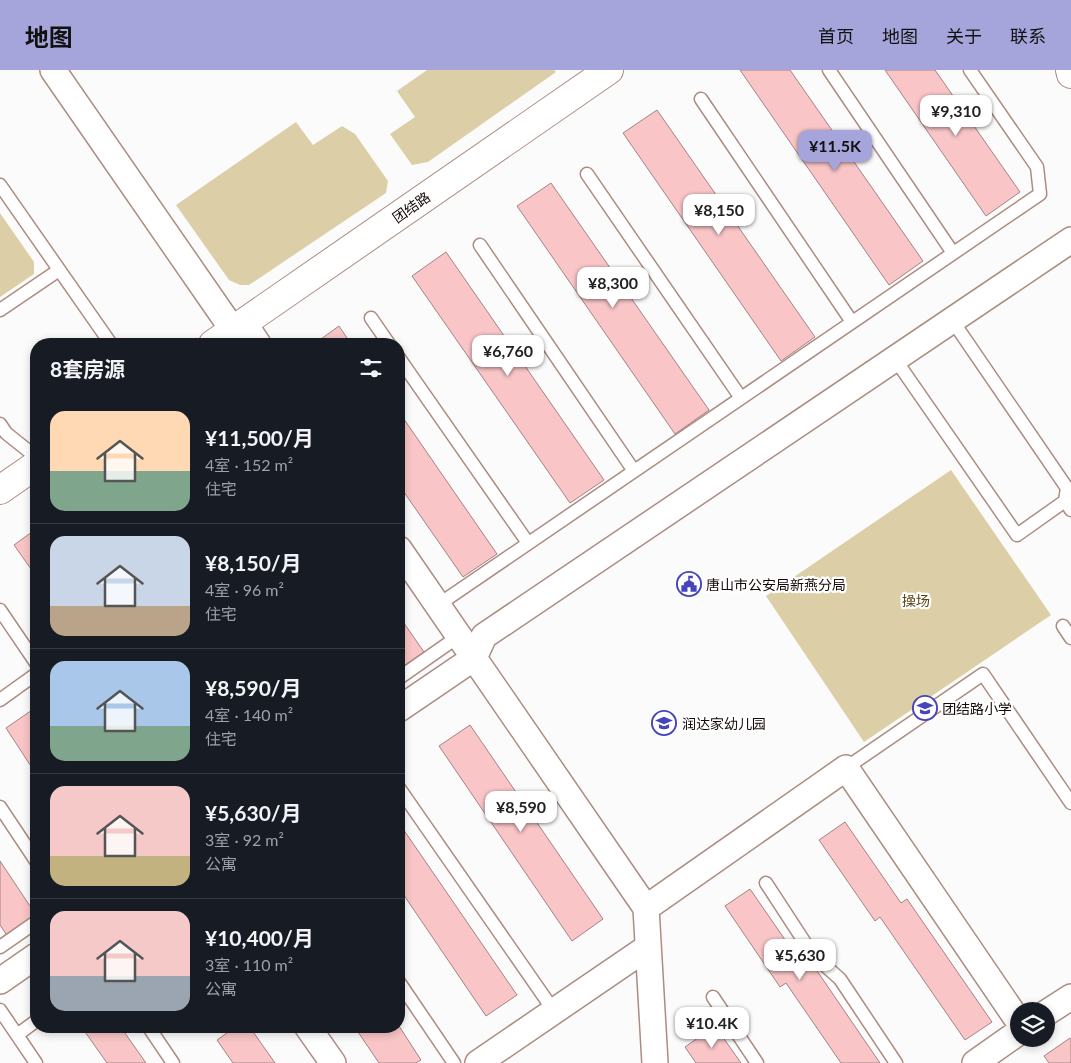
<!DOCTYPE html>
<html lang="zh">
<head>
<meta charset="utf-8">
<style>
  :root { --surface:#171b24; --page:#242831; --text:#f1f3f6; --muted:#9ea1a6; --line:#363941; --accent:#a5a5db }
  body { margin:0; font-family:Lato,"Noto Sans SC",sans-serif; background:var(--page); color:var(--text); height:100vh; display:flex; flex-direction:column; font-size:19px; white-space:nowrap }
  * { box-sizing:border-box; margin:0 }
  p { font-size:16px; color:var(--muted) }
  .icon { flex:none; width:28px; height:28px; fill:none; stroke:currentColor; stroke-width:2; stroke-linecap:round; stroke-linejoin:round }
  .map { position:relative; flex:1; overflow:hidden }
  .details { position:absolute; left:30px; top:268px; width:375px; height:695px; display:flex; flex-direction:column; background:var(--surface); border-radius:20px; box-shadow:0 2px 8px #0003 }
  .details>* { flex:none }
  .buttons { position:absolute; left:1010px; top:932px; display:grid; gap:10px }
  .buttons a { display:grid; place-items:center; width:45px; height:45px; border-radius:50%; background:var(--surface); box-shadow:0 2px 8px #0003; font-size:25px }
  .price { position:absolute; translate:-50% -42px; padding:0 11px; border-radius:10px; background:#fff; color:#222; font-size:16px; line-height:32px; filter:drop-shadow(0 1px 2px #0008) }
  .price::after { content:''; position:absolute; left:50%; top:30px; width:15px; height:11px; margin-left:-8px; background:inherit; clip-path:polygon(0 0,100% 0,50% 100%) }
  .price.current { background:var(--accent); color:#111 }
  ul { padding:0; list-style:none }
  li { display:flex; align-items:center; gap:15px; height:125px; padding:0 20px }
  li+li { border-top:1px solid var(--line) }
  li span { display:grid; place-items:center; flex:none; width:140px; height:100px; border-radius:15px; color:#555 }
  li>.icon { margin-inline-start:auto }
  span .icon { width:60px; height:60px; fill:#fffc; stroke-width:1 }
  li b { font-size:21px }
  h2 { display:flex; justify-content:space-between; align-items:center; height:60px; padding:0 20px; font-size:21px }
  header { display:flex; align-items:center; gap:30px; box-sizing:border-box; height:70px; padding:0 25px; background:var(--accent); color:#111 }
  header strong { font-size:24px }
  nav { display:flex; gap:28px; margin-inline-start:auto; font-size:18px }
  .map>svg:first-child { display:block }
</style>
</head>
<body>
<header>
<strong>地图</strong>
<nav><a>首页</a><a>地图</a><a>关于</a><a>联系</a></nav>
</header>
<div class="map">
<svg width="1071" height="993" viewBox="0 0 1071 993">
  <rect width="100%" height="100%" fill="#fbfbfb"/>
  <!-- green -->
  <path fill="#dccea7" d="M427,0H554L556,2L428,92L412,95L390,64L415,47L397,21Z
    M296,52L313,75L342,56L355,64L388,111L386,123L249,215H240L229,210L176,135Z
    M0,143L34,192V204L0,227Z
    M951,400L1051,545L864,672L766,526Z"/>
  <!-- building -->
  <path fill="#f9c5c7" stroke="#a58283" d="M740,0H790L923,191L889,215Z
    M885,0H935L1020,122L986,146Z
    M657,40L815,267L781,291L623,63Z
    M551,113L709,340L675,364L517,136Z
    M446,182L604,410L570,433L412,206Z
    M339,256L351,274H314Z
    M399,342L497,484L463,507L399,415Z
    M36,459V506L14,475Z
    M399,546L424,582L399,599Z
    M35,638L36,640V704L6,658Z
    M470,655L603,849L572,871L439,676Z
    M845,752L901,833L907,829L992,952L965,970L880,847L875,851L819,770Z
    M399,753L517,925L486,946L399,818Z
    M0,791L36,845V848L8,867L0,855Z
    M750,819L806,900L813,895L880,993H841L786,913L780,917L725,836Z
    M86,956H120L146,993H107L83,959Z
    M223,956H249L275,993H233L217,970L227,963Z
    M354,956H399L421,990L416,993H379Z
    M715,956L741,993H696L685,977Z
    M1070,968L1071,970V993H1049L1044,986Z"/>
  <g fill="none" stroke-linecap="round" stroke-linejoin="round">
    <defs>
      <path id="service" d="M829,0L953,183
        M701,29L852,252
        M587,104L741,328
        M0,115L111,274
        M480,175L634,401
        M0,240L59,200
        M371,248L389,274
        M952,250L1067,418L1065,431L1071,440
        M399,288L528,473
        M895,289L1017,465L1065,431
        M0,354L6,363L36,387
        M438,535L1040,124L1037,97L970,0
        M0,540L36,593
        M1063,556L1071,568
        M399,608L459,566
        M0,630L36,604
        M846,698L983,604L1071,733
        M399,718L554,941
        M0,737L36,791
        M766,813L813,885L840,909L896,993
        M0,877L36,852
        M399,912L454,993
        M713,927L757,993
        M0,940L36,993
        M148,956L173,993
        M17,965L36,951"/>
      <path id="minor" d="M53,0L233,260
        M244,253L258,274
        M399,479L646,838L655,993
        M399,639L474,588L484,566L1071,170
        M646,838L846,698L1019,952
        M0,911L36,886
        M1046,943L1071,927
        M307,956L333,993
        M478,993L648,877
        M975,993L1019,962"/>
      <path id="tertiary" d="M213,274L609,0
        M0,420L36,395"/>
      <path id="secondary" d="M1070,0L1071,4"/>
    </defs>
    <!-- service casing -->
    <use href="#service" stroke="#ac8c80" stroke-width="15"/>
    <!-- minor casing -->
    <use href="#minor" stroke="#ac8c80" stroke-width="28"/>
    <!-- tertiary casing -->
    <use href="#tertiary" stroke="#ac8c80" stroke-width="30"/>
    <!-- secondary casing -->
    <use href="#secondary" stroke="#ac8c80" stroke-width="30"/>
    <!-- service -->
    <use href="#service" stroke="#fff" stroke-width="12"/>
    <!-- minor -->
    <use href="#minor" stroke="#fff" stroke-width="25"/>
    <!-- tertiary -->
    <use href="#tertiary" stroke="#fff" stroke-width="28"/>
    <!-- secondary -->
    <use href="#secondary" stroke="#fff" stroke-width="28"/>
  </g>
  <!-- icons -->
  <defs>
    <symbol id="civic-ring" viewBox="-11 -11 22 22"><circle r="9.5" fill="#fff" stroke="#4845bb" stroke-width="1.5"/><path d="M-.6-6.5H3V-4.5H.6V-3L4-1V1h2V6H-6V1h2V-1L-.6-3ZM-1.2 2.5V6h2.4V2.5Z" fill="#4845bb"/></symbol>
    <symbol id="school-ring" viewBox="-11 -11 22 22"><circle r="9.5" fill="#fff" stroke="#4845bb" stroke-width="1.5"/><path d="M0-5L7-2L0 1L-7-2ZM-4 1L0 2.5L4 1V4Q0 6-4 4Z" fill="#4845bb"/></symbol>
  </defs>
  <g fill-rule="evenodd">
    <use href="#civic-ring" x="675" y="500" width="28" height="28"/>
    <use href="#school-ring" x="911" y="624" width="28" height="28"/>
    <use href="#school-ring" x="650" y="639" width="28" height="28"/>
  </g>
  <g text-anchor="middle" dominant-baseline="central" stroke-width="4.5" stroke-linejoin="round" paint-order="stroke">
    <!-- street labels -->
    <g font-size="14" fill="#150a07" stroke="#fff">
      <text transform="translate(411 137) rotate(-35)">团结路</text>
    </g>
    <!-- poi labels -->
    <g font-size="14" fill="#150a07" stroke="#fff" text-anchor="start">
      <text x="706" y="514">唐山市公安局新燕分局</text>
      <text x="942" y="638">团结路小学</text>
      <text x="682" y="653">润达家幼儿园</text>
    </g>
    <!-- park labels -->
    <g font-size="14" fill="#564511" stroke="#fff">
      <text x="916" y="530">操场</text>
    </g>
  </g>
</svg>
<div class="buttons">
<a><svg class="icon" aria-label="layers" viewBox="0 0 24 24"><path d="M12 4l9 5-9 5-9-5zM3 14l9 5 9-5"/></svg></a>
</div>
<b class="price" style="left:956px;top:67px">¥9,310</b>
<b class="price current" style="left:835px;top:102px">¥11.5K</b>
<b class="price" style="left:719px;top:166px">¥8,150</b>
<b class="price" style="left:613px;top:239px">¥8,300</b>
<b class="price" style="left:508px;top:307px">¥6,760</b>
<b class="price" style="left:521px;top:763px">¥8,590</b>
<b class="price" style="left:800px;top:911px">¥5,630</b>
<b class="price" style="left:712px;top:979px">¥10.4K</b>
<section class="details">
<h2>8套房源<svg class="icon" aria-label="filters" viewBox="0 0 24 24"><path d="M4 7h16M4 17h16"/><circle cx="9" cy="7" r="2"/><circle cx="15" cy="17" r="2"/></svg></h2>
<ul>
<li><span style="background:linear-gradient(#ffd9b3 60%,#7fa58c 0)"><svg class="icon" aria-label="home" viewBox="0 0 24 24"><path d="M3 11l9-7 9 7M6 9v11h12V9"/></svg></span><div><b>¥11,500/月</b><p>4室 · 152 m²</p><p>住宅</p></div></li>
<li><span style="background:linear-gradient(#c9d6e8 70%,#b9a48a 0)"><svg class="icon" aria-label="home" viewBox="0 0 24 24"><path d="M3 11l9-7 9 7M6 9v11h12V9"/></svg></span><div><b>¥8,150/月</b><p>4室 · 96 m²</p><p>住宅</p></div></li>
<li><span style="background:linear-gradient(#a9c7e8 65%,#7fa58c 0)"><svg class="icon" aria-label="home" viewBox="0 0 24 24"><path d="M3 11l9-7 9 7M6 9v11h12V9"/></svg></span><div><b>¥8,590/月</b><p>4室 · 140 m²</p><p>住宅</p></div></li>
<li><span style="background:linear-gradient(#f6c9c9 70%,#c2b280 0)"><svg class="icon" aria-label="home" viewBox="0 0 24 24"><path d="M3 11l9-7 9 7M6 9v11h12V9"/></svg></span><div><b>¥5,630/月</b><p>3室 · 92 m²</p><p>公寓</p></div></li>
<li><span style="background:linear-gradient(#f6c9c9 65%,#9aa5b1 0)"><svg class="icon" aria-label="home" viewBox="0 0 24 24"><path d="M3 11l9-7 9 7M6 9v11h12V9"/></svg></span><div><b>¥10,400/月</b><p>3室 · 110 m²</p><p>公寓</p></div></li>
</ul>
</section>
</div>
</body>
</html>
